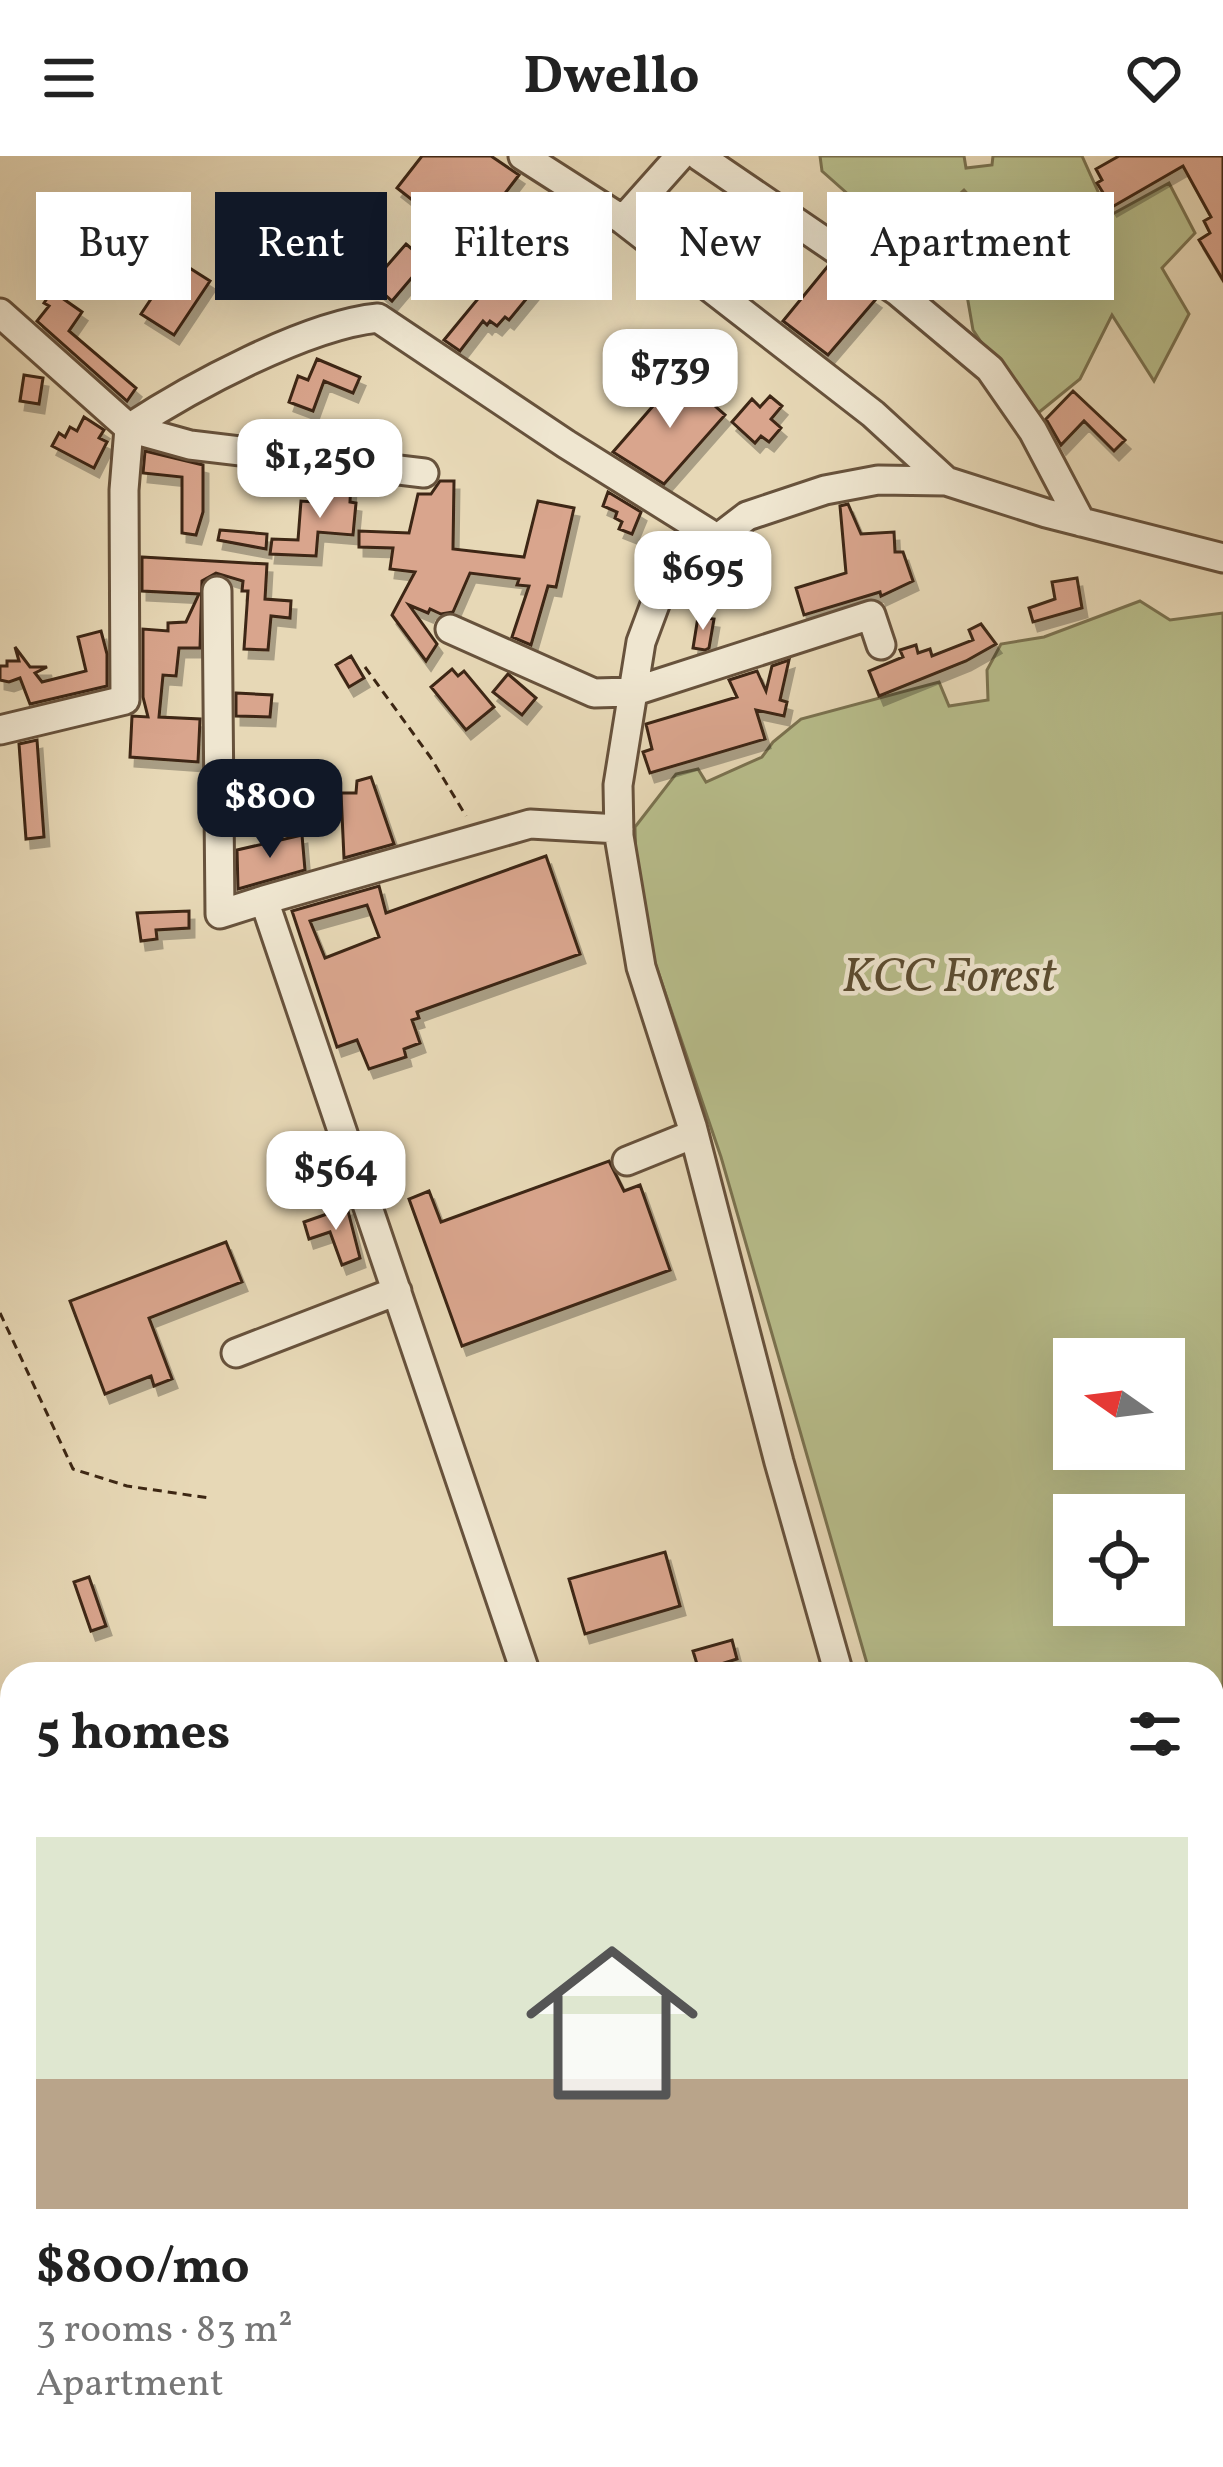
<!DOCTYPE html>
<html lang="en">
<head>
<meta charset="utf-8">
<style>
  :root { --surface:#fff; --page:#f6f6f6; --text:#222; --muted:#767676; --line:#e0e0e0; --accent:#111827 }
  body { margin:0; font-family:Vollkorn,serif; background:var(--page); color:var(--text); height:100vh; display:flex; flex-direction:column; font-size:45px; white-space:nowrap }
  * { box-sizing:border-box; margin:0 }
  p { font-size:39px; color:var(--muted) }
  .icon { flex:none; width:66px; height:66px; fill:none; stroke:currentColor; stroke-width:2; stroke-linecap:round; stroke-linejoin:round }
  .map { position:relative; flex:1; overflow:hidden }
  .panel { position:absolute; left:0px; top:1506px; width:1224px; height:807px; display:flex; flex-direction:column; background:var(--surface); border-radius:36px 36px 0 0; box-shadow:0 12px 48px #0002 }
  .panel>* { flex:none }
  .hud { position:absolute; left:36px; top:36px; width:1152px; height:108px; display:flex; gap:24px }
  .needle { width:78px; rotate:284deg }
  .fabs { position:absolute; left:1053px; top:1182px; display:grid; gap:24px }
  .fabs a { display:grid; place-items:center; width:132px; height:132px; border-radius:0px; background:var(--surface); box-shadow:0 12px 48px #0002; font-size:60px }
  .price { position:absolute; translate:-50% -102px; padding:0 27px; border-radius:24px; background:#fff; color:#222; font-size:39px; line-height:78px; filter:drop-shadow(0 3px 6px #0008) }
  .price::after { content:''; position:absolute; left:50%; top:72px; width:36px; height:27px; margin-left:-18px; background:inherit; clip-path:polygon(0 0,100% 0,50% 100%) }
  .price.active { background:var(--accent); color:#fff }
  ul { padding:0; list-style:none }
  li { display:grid; align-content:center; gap:24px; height:636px; padding:0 36px }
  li+li { border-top:3px solid var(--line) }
  li span { display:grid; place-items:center; height:372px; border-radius:0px; color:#555 }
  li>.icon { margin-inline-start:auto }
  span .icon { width:216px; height:216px; fill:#fffc; stroke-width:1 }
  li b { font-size:51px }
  h2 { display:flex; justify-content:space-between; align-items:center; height:144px; padding:0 36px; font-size:51px }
  .pill { padding:0 42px; border-radius:0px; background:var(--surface); box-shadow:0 12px 48px #0002; font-size:42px; line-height:108px }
  .pill.active { background:var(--accent); color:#fff }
  header { display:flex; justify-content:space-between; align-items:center; height:156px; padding:0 36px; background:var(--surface); font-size:54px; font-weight:700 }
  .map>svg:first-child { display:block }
</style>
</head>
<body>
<header><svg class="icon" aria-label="menu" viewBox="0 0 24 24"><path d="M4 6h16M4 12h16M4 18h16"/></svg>Dwello<svg class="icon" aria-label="heart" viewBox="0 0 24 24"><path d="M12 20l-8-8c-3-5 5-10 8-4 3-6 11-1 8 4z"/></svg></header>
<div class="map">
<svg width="1223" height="2311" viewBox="0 0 1223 2311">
  <defs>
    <filter id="shadow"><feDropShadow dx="5" dy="9" stdDeviation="0" flood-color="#0004"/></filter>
  </defs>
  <rect width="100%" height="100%" fill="#e7d8b6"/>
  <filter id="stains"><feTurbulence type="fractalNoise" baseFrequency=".00167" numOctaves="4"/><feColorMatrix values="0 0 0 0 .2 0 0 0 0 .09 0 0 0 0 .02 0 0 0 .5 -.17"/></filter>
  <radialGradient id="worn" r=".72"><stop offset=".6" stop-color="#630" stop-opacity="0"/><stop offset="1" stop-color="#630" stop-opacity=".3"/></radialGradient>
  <!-- green -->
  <path fill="#b8be8c" stroke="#7a7250" stroke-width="3" fill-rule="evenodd" d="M820,0H964L966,12L992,9L993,0H1082L1109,60L1169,27L1195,77L1162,112L1189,158L1154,225L1112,159L1080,223L1032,262L973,174L960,99L1003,76L964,34L935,61L885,71L822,15Z
    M1140,445L1170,464L1223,457V2311H1097L1094,2301H1212V1518H870L721,1001L652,798L636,709L635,671L676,618L698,613L706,626L762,601L773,586L801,563L939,526L949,550L988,544L987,514L1001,488L1044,481ZM1074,1203H1164V1293H1074ZM1074,1359H1164V1449H1074Z"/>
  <!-- building -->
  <path fill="#d9a58d" stroke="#3c2613" stroke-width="3" fill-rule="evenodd" filter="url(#shadow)" d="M422,0H491L519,19L467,87L397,32Z
    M1119,0H1223V124L1199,84L1210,77L1204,65L1211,61L1183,10L1112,51L1097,27L1102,24L1096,13Z
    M406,88L426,105L392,145L372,127Z
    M177,104L210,125L174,179L141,158Z
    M510,104L541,125L509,164L505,161L497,170L490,165L487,169L483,165L460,195L444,184Z
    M828,110L876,143L828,199L783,165Z
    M52,135L82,156L69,175L136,232L127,245L37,165L49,150L44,147Z
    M317,203L360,221L353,237L324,225L313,255L289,246L298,220L308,224Z
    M24,219L43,222L39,248L20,245Z
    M680,219L725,259L664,328L613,296Z
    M1073,235L1125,284L1114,295L1084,265L1061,289L1046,263Z
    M770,240L782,250L771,263L781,272L769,286L761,280L755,287L732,266L752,243L760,251Z
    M84,261L104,274L99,282L107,286L94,312L52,290L59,277L65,281L70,271L77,275Z
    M319,265L367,269L364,292L316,286Z
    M145,295L203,309V356L196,379L182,377V321L143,317Z
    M337,325L351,326L350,346L356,347L353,379L318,376L316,400L270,398L272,383L298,384L301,345L313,346L314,332L336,334Z
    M440,325H454L453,393L524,401L538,345L574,352L556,431L548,430L531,489L512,481L529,430L517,429L519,423L470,417L453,456L441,458L430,453L428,457L409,449L437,488L426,505L392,459L415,416L390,413L393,392L359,391V375L409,377L418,338H431Z
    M608,336L641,356L632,378L619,373L622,366L615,362L617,356L603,350Z
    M848,348L861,378L894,376L895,396H903L913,425L881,440L880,436L804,459L796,432L846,417L840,350Z
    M220,374L267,378L266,393L218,384Z
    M142,401L267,408L265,443L291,445L290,462L271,460L268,494L244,493L248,435H242L243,425L216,417L202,425L200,492H179L176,520L163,519L159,561L200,563L198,606L130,601L132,560L148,561L143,541V473L168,475V467L186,466L199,438L142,435Z
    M1077,422L1082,452L1033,466L1029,452L1055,443L1052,426Z
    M698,461L714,463L709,492L705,494L693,492Z
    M981,468L996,488L966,505L879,540L869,515L903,501L900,494L916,489L918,497L930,493L932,500L973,484L969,474Z
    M101,475L107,498V530L30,548L20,522L9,526L0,524V510H7V505H19L15,491L30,511H47L35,517L42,526L86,515L78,481Z
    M351,500L364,522L349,531L336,509Z
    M789,504L780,544L787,546L784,560L756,554L765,583L650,617L643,596L652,593L646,568L737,541L729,524L757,515L766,535L772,510Z
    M452,513L458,520L464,515L494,551L466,574L431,531Z
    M508,518L536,542L522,559L493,536Z
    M236,537L272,539L270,561L236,560Z
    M37,584L44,681L26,683L19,588Z
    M371,621L394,688L344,702L341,637H356L357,625Z
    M302,679L305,714L238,733L237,694Z
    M546,700L580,798L417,856L419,862L412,864L420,887L404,893L406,901L369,913L357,884L337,891L292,755L379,730L386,757ZM367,749L379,781L325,802L310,765Z
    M189,755V772L156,774L157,783L141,785L137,757Z
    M609,1005L624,1035L640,1029L670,1114L462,1190L409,1043L429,1035L441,1066Z
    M347,1051L360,1102L342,1109L330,1076L309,1083L304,1066Z
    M226,1086L242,1126L149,1162L172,1223L154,1230L151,1220L105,1238L70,1145Z
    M665,1396L680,1450L585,1478L569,1423Z
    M89,1421L106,1470L91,1475L74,1426Z
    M732,1484L737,1503L724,1507L727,1518H700L693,1495Z"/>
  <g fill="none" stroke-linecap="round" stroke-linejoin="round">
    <defs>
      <path id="minor" d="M523,0L623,64L873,258L946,325
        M699,0L897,135L990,213L1033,275L1081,366
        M623,64L680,0
        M0,157L129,272L190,289L424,317
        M129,272C190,232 306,169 378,162L566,288L718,383
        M217,435L220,758L264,744L526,1518
        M450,473L594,537L632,536L871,459L881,489
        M0,574L125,544L124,334L129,272
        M264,744L530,668L619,673
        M627,1005L694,978
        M236,1197L397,1135
        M839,1518L779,1306L692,970L641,811L619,680L618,629L641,486L657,443L687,406L747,360L825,334L878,324L946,325L1046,357L1223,402
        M0,1574L12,1569
        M0,2022L12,2055
        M103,2301L107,2311
        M783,2301L786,2311
        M1062,2301L1065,2311
        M13,2311L46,2301"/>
    </defs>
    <!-- minor casing -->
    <use href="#minor" stroke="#67523c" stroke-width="33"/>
    <!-- path -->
    <path stroke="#3c2613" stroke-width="3" stroke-dasharray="9 6" stroke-linecap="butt" d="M365,511L431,602L466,660
      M0,1157L73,1313L127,1330L209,1342"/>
    <!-- minor -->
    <use href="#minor" stroke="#efe6d0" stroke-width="27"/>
    <!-- rail -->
    <path stroke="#3c2613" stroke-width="6" stroke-dasharray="21 21" stroke-linecap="butt" d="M476,2301L480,2311"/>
  </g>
  <g text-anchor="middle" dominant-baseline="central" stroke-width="9" stroke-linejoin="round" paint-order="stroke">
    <!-- park labels -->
    <g font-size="48" font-style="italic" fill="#5b4c31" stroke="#efe6d0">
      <text x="949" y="822">KCC Forest</text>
    </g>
  </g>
  <rect width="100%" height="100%" filter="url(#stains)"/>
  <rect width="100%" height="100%" fill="url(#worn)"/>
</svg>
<div class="fabs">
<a><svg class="needle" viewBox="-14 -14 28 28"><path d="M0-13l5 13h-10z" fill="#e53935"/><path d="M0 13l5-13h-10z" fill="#767676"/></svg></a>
<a><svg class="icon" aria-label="locate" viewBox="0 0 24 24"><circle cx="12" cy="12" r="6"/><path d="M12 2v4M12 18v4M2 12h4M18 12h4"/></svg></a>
</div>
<b class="price" style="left:670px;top:275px">$739</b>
<b class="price" style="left:320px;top:365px">$1,250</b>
<b class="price" style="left:703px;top:477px">$695</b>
<b class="price active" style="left:270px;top:705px">$800</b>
<b class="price" style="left:336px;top:1077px">$564</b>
<div class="hud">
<a class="pill">Buy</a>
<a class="pill active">Rent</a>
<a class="pill">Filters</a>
<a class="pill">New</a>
<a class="pill">Apartment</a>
</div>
<section class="panel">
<h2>5 homes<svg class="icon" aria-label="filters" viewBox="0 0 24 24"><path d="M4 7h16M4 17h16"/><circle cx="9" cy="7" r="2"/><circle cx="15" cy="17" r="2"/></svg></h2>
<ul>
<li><span style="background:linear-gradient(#dfe7d0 65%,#b9a48a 0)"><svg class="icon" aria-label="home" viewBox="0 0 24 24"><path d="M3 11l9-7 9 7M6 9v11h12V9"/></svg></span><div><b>$800/mo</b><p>3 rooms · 83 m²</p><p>Apartment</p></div></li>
</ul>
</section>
</div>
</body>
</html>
